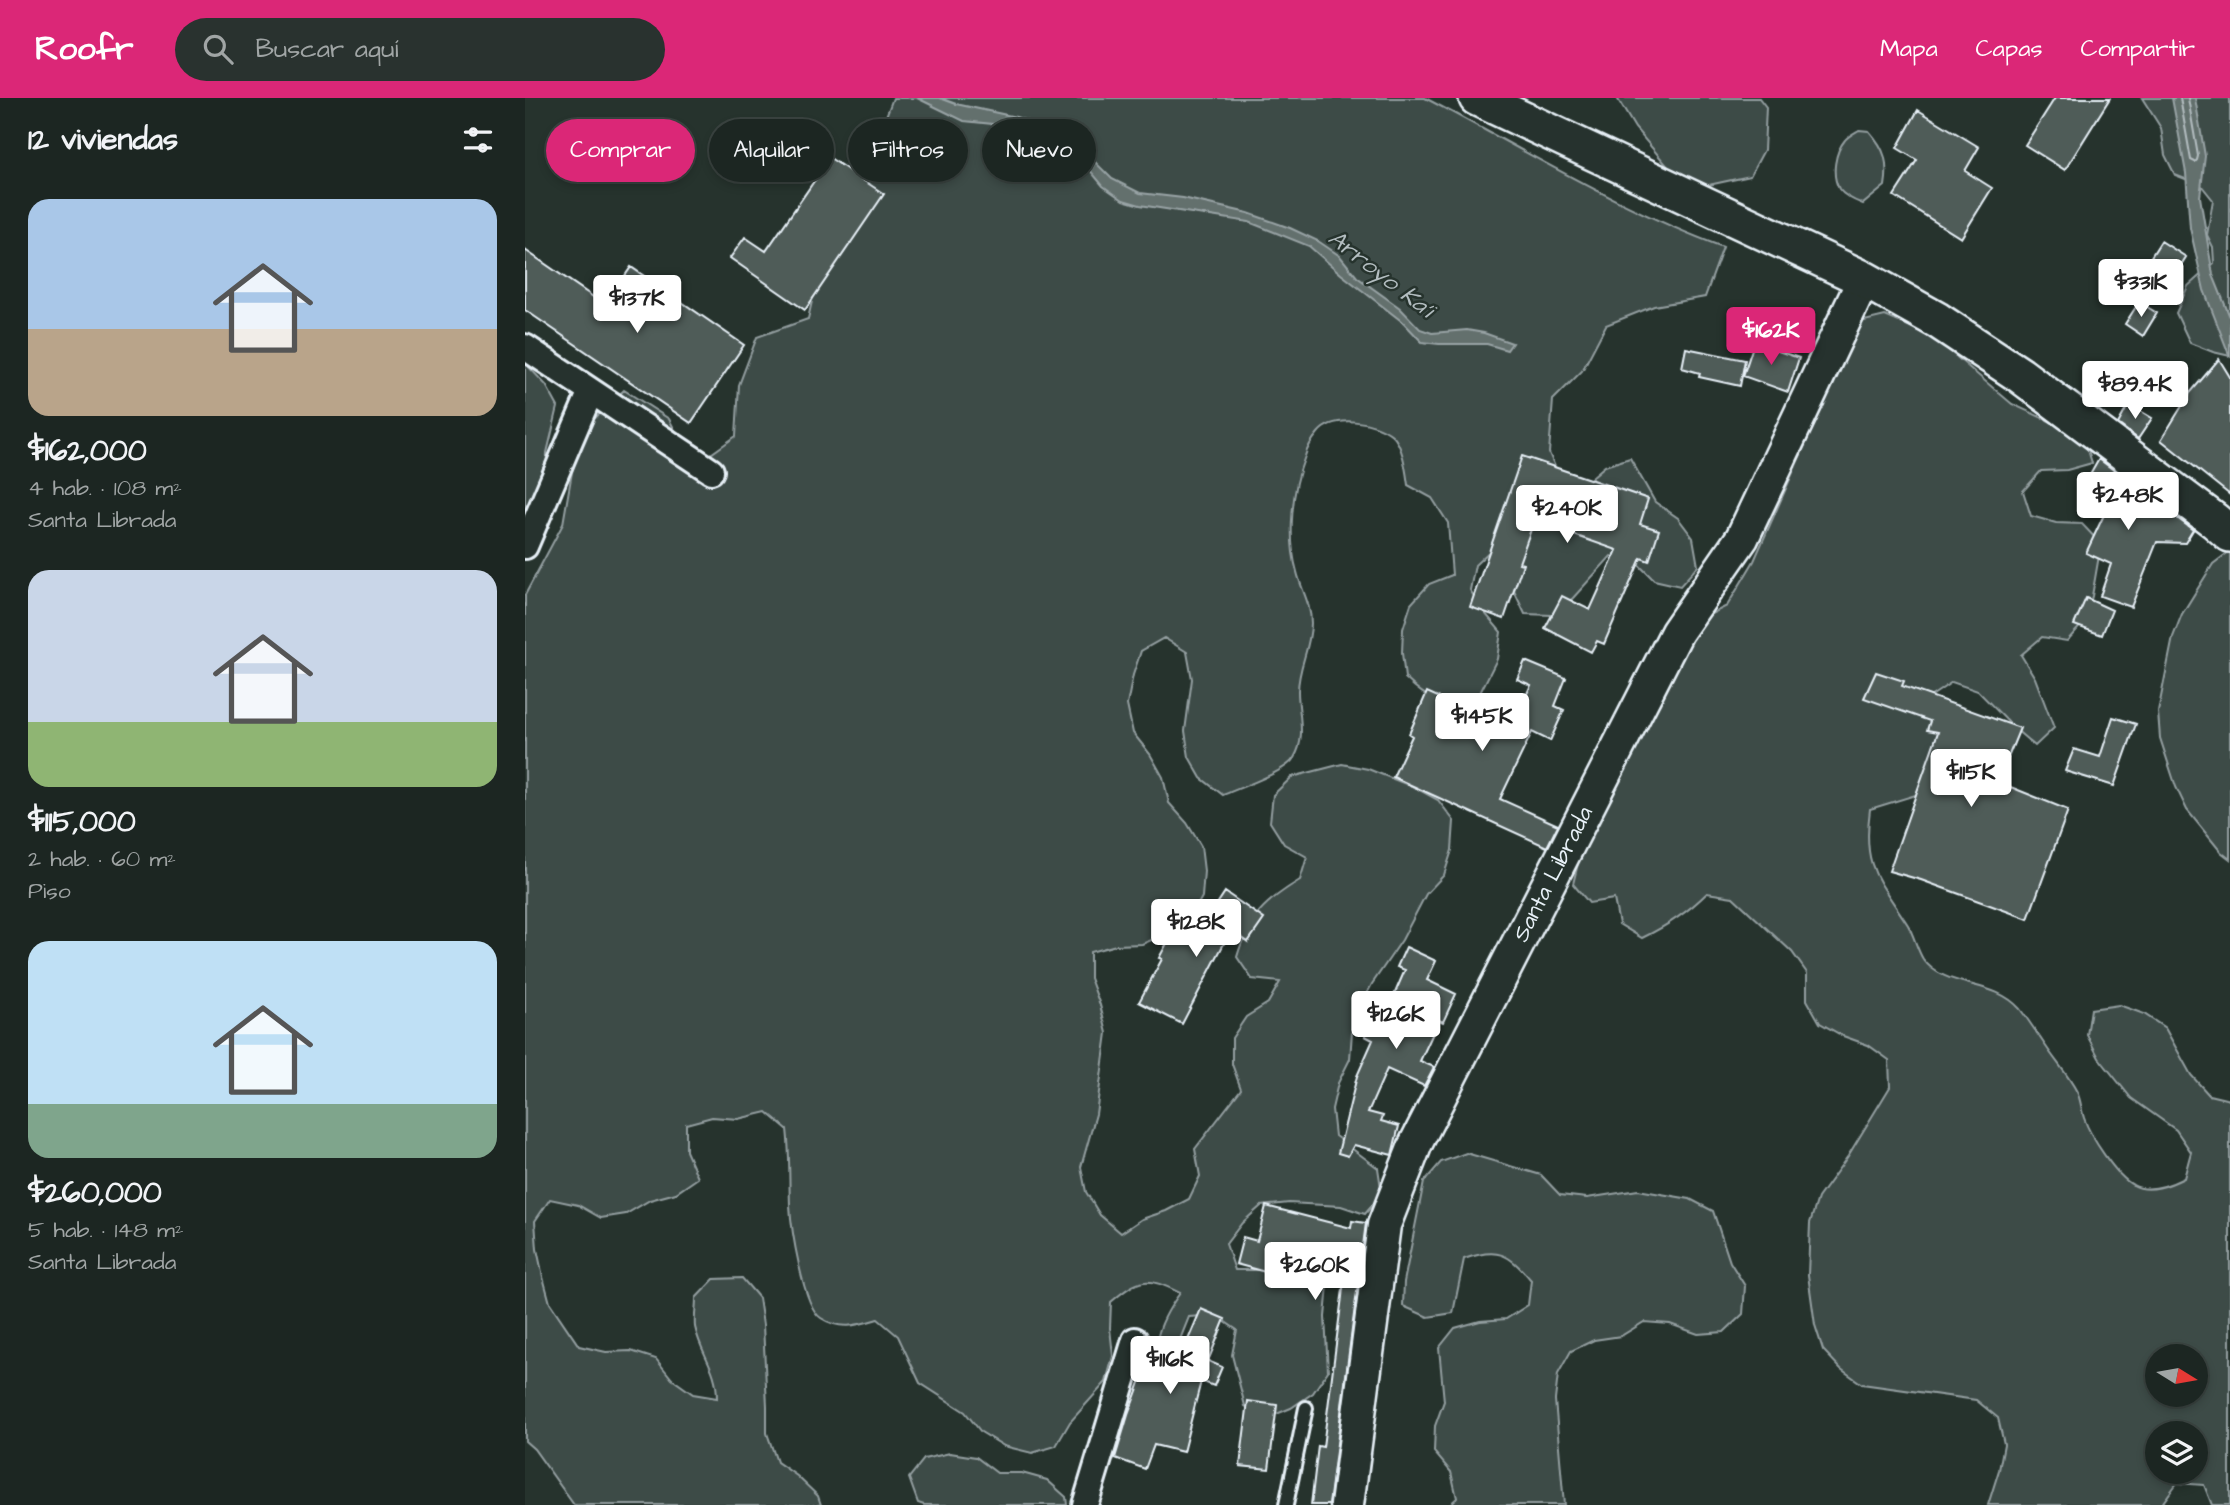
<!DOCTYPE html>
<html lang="es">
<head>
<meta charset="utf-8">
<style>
  :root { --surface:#1c2622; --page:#29322f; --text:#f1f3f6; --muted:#a0a5a5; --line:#3a4340; --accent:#db2777 }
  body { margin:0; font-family:"Architects Daughter",sans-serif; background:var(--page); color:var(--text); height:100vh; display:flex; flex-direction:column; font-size:26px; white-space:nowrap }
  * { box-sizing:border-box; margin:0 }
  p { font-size:23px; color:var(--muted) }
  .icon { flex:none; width:38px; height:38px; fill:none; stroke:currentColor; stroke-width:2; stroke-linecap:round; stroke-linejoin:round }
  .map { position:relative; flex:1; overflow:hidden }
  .drawer { display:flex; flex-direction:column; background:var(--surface); width:525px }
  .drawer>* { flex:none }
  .guide { position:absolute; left:21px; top:21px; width:665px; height:63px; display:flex; gap:14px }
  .needle { width:46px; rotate:101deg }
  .buttons { position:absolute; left:1620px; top:1246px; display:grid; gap:14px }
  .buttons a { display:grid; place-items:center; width:63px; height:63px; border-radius:50%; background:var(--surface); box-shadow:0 4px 10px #0003,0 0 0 2px var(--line); font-size:35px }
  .price { position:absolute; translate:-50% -60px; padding:0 16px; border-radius:7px; background:#fff; color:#222; font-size:23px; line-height:46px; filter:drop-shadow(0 2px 4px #0008) }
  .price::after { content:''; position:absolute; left:50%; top:42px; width:21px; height:16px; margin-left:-10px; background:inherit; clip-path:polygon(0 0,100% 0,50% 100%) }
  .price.active { background:var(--accent); color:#fff }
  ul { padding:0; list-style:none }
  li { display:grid; align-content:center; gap:14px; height:371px; padding:0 28px }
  li span { display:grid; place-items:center; height:217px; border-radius:21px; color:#555 }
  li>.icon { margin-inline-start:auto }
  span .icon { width:126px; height:126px; fill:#fffc; stroke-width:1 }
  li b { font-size:30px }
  h2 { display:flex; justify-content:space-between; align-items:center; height:84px; padding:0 28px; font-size:30px }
  .chip { padding:0 24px; border-radius:32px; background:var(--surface); box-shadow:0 4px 10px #0003,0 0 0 2px var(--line); font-size:24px; line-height:63px }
  .chip.active { background:var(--accent); color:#fff }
  header { display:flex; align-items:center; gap:42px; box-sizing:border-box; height:98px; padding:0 35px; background:var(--accent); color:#fff }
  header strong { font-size:33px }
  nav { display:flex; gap:38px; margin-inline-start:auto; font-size:24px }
  .search { width:490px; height:63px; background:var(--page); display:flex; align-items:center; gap:18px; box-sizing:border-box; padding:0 24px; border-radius:38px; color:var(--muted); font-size:26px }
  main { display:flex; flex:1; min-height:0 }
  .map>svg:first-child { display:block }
</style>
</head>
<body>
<header>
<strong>Roofr</strong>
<div class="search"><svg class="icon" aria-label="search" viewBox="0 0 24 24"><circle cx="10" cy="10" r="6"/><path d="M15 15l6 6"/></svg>Buscar aquí</div>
<nav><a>Mapa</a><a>Capas</a><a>Compartir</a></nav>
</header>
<main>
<section class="drawer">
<h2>12 viviendas<svg class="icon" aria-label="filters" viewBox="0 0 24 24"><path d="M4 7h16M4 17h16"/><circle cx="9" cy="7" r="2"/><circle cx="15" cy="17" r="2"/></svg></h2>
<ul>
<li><span style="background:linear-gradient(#a9c7e8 60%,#b9a48a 0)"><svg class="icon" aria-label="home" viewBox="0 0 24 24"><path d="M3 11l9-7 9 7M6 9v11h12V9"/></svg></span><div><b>$162,000</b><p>4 hab. · 108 m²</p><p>Santa Librada</p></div></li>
<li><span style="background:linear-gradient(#c9d6e8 70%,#8fb573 0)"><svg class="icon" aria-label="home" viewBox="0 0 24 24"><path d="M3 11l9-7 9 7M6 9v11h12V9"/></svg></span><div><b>$115,000</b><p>2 hab. · 60 m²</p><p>Piso</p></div></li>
<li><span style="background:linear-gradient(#bfe0f5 75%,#7fa58c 0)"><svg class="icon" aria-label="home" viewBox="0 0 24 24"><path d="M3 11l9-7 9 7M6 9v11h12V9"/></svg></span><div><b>$260,000</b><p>5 hab. · 148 m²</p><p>Santa Librada</p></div></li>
</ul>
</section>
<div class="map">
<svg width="1705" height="1407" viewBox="0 0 1705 1407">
  <rect width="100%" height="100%" fill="#26332d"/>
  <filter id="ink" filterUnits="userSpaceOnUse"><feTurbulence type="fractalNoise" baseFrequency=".0143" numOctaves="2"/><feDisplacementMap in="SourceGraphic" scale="14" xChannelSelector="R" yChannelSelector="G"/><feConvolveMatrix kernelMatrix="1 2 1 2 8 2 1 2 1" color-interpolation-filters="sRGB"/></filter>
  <g filter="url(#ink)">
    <!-- green -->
    <path fill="#3e4b47" stroke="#939ea0" stroke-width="2" fill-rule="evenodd" d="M368,0H900C998,51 1094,111 1198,149L1180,199L1129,208L1081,227L1057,273L1028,302L1024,355L1034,378L1060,385L1080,368L1105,360L1130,404L1153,420L1168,440L1173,468L1155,488L1129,482L1111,464L1086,458L1048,500L1027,517L1000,516L989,493L987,468L969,449L950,467L945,492L959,514L976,534L972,561L948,609C914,606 905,604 880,580L877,555L878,531L886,506L904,486L927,477L923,425L907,400L883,387C881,373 878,347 867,337C850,323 809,316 793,335C788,341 782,351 780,358C767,391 762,439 772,474C776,491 786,506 786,525C786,549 773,569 773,593C773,615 782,639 769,660C761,674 714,690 698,697L676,680L664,659L660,633L667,581L662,554L639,540L616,553L608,577L602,607L608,635L625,656L638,679L644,705L662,725L676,748L679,773L677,799L664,822L641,836L617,846L591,847L565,854V880L575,907L582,935L571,1016L556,1069L561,1094L575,1117L596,1135L617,1121L641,1113L664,1101L675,1078L670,1051L716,991L707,966V940L721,919L743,905L755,884L727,881L712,859C724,818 739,804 775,782L782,759L759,746L745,724L748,697L767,679L817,666L843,671L891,690L913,702L929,723L927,752L919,777L901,796L877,842L847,886L835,909L827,934L825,961L813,985L807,1011L810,1038L853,1070L857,1096L840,1116L816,1108L764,1105L736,1108L717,1125L701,1146L710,1172H736L782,1152L805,1166L800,1219L803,1273L788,1295L766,1310L742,1320L720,1308L707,1257L712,1232L690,1217L664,1219L654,1244L652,1272L635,1292C626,1251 630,1229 655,1195C622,1178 614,1180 586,1204L585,1230L588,1258L581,1284L545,1324L531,1348L507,1355L479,1348L456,1334L440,1314L395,1285L373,1238L353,1221C333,1227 316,1233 296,1220C278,1209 266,1129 265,1107C264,1081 265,1056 262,1031L242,1014L213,1021L187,1019L161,1026V1053L173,1080L151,1095L125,1102L101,1116L76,1120L53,1107L25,1101L10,1123L12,1151L18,1179L25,1205L54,1248L81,1254L106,1253L131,1261L147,1281L168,1296L192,1300C192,1270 176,1257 170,1229C169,1220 171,1209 171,1200L189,1181L217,1180L234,1200L238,1227L242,1308V1335L252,1364L272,1378L293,1398L296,1407H49L9,1351L0,1343V497L38,426L47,374L62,328L99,292L144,321L169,368L211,338L214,287L232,239L283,221L294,172L312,125L345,84L355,34Z
      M1092,0H1234L1241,9L1239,52L1225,78L1170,90L1150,77L1110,30Z
      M1617,0H1705V258L1688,254L1665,245L1651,215L1663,188L1689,165L1688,149L1682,137L1688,102L1676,87L1650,77L1640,57L1636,30Z
      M1334,32L1344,33C1360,51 1364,64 1360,88L1338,106C1330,103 1319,98 1314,91C1306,76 1310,54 1320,42C1323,38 1329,35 1334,32Z
      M1360,218L1407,238L1487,306L1559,339L1567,365L1542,372L1516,373L1498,393L1506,418L1531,425L1557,426L1576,446L1567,498L1560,523L1542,543L1517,539L1496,557L1510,580L1529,630L1510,648L1490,631L1453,593L1427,584L1405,599L1429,645L1394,696L1345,711C1337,771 1353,780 1383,827C1389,838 1392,851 1398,861C1420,892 1468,880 1495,911C1505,924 1513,937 1522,950C1532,965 1544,978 1552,994C1556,1002 1556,1011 1559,1020C1565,1038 1591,1078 1608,1087C1624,1096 1645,1087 1659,1080L1666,1054L1651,1032L1606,1000L1574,960L1562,937L1566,911L1594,907L1619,916L1640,930L1666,977L1684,997L1705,1002V1407H1687L1679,1387L1652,1385L1636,1407H1463L1474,1372L1479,1346L1473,1320L1451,1302L1337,1286L1316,1271L1298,1252L1290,1227L1283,1177L1285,1125L1293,1100L1323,1058L1365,989L1364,962L1343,947L1318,938L1295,925L1282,902V875L1267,854L1208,799L1182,795C1162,815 1142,828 1117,840L1094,826L1089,801L1064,805L1048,786L1060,737L1103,639L1180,519L1202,508L1229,463L1281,345L1290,319L1335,224ZM1633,1258H1671V1297H1633ZM1633,1335H1671V1374H1633Z
      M0,265L21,287L33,309L22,355L21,378L0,431Z
      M1705,453V761L1696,754L1662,712L1651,689L1635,640L1633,614L1648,539L1657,516L1688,466Z
      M941,1055L1016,1077L1035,1097L1062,1100L1113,1092L1165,1101L1188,1113L1205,1164L1220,1188L1218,1216L1199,1234L1173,1236L1145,1226L1119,1224L1096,1238L1069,1242L1046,1253L1033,1276L1030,1302L1039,1407H924L932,1400L926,1374L909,1354L910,1328L919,1303L914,1250L930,1230L955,1223L981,1221L1003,1207L1006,1182C983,1155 973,1149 939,1161L928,1215L903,1219L878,1208L879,1184L899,1084L916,1064Z
      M425,1355L451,1359L472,1375H497L522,1382L541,1399L542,1407H399L393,1405L384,1380L399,1361Z"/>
    <!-- water -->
    <path fill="#636f6d" stroke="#98a3a5" stroke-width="2" d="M392,0H415L431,6L491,19L533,34L547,41L587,81L615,95L658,100L723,115L765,130L793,143L815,158L832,179L875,210L895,231L907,235L942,232L959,235L987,245L982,252L962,246H914L897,244L879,225L816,176L784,148L724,124L615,107L598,102L578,88L564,71L533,43L503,37L487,28L439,23Z
      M1647,0H1670L1680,58L1675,99L1688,177L1705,219V259L1679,192L1665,130L1661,75Z"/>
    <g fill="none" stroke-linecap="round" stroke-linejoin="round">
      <!-- shore -->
      <path stroke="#b3bdc0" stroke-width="2" d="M1655,0L1666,62L1670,64L1672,62L1673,58L1663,0"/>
    </g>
    <!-- building -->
    <path fill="#505c59" stroke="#e8f1f8" stroke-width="2" d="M1530,0H1585L1540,72L1500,47Z
      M1393,12L1454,49L1440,73L1467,90L1436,140L1369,98L1392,62L1372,50Z
      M305,60L359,96L280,212L205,160L220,139L241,153Z
      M1636,143L1661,159L1647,181L1622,165Z
      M0,152L80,207L106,169L219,247L166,325L0,212Z
      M1614,204L1632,215L1618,238L1600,226Z
      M1229,245L1274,260L1263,294L1218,278Z
      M1161,250L1220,262L1215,288L1174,279L1175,275L1157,270Z
      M1694,261L1705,279V397L1636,342L1665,295Z
      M1604,306L1627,320L1613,341L1593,326Z
      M997,358L1123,401L1115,426L1134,432L1124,463L1116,460L1079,546L1072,543L1066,554L1020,530L1037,498L1065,512L1092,452L1009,423L994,465L998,466L979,521L945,509Z
      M1574,361L1668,432L1660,445L1632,444L1606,509L1575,498L1586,466L1561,455L1585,404L1556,393Z
      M1561,500L1587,512L1577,537L1549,527Z
      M1000,563L1041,580L1030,608L1039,612L1025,643L1007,634L975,701L1033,727L1022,749L868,679L887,638L884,636L902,594L946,614L949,608L988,626L1006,587L992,581Z
      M1351,574L1379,583L1377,588L1495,630L1473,684L1543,712L1503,821L1396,782L1364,773L1413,634L1402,632L1405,623L1339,600Z
      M1588,619L1611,626L1589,688L1540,673L1549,651L1575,659Z
      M700,794L739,821L723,844L706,832L657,926L614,904L637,861L634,860L648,834L667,844Z
      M881,849L911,863L902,882L931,896L918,924L914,922L895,963L909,969L899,988L862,971L843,1014L858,1018L856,1023L874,1028L867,1057L829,1047L823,1058L813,1055L832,978L848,942L840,938L854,907L863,911L880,872L872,869Z
      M741,1108L826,1130L827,1123L841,1125L804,1407H786L793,1348L798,1349L821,1167L770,1153L762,1180L711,1166L718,1139L732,1143Z
      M676,1211L700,1221L683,1263L697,1269L689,1288L676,1283L658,1354L629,1347L620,1371L590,1360L603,1317L623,1263L650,1273Z
      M723,1303L752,1307L744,1371L715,1368Z"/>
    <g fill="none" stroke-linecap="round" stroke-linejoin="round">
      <defs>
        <path id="service" d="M761,1407L781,1310"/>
        <path id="minor" d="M0,249L186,373
          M0,448L66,293
          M560,1407L610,1242"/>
        <path id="tertiary" d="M822,1407L859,1127L891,1045L1152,534L1217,440L1339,181"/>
        <path id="secondary" d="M952,0L1339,181L1412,222L1495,277L1690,423L1705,436"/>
      </defs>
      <!-- service casing -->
      <use href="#service" stroke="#e8f1f8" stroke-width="18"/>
      <!-- minor casing -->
      <use href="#minor" stroke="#e8f1f8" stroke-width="30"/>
      <!-- tertiary casing -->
      <use href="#tertiary" stroke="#e8f1f8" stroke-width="37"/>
      <!-- secondary casing -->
      <use href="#secondary" stroke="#e8f1f8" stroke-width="40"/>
      <!-- service -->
      <use href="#service" stroke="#26332d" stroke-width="12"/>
      <!-- minor -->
      <use href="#minor" stroke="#26332d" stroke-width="24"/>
      <!-- tertiary -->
      <use href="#tertiary" stroke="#26332d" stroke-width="32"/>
      <!-- secondary -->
      <use href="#secondary" stroke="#26332d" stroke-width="35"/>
    </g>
  </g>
  <g text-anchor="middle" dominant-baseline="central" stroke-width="5" stroke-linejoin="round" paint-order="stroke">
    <!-- street labels -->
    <g font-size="23" fill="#e8f1f8" stroke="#26332d">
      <text transform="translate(1028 776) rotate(-63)">Santa Librada</text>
    </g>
    <!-- water labels -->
    <g font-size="24" font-style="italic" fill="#b3bdc0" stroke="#26332d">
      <text transform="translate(856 176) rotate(38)">Arroyo Ka'i</text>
    </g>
  </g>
</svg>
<div class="buttons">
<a><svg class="needle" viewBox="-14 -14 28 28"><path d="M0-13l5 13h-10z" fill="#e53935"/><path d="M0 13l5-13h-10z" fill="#a0a5a5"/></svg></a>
<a><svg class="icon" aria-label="layers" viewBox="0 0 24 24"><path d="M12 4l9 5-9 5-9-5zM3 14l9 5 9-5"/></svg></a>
</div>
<b class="price" style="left:1616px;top:221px">$331K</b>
<b class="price" style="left:112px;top:237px">$137K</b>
<b class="price active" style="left:1246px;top:269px">$162K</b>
<b class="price" style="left:1610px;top:323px">$89.4K</b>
<b class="price" style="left:1603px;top:434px">$248K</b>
<b class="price" style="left:1042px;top:447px">$240K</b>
<b class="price" style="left:957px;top:655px">$145K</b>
<b class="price" style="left:1446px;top:711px">$115K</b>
<b class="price" style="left:671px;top:861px">$128K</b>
<b class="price" style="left:871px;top:953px">$126K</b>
<b class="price" style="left:790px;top:1204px">$260K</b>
<b class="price" style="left:645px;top:1298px">$116K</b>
<div class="guide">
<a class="chip active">Comprar</a>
<a class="chip">Alquilar</a>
<a class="chip">Filtros</a>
<a class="chip">Nuevo</a>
</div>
</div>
</main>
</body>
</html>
